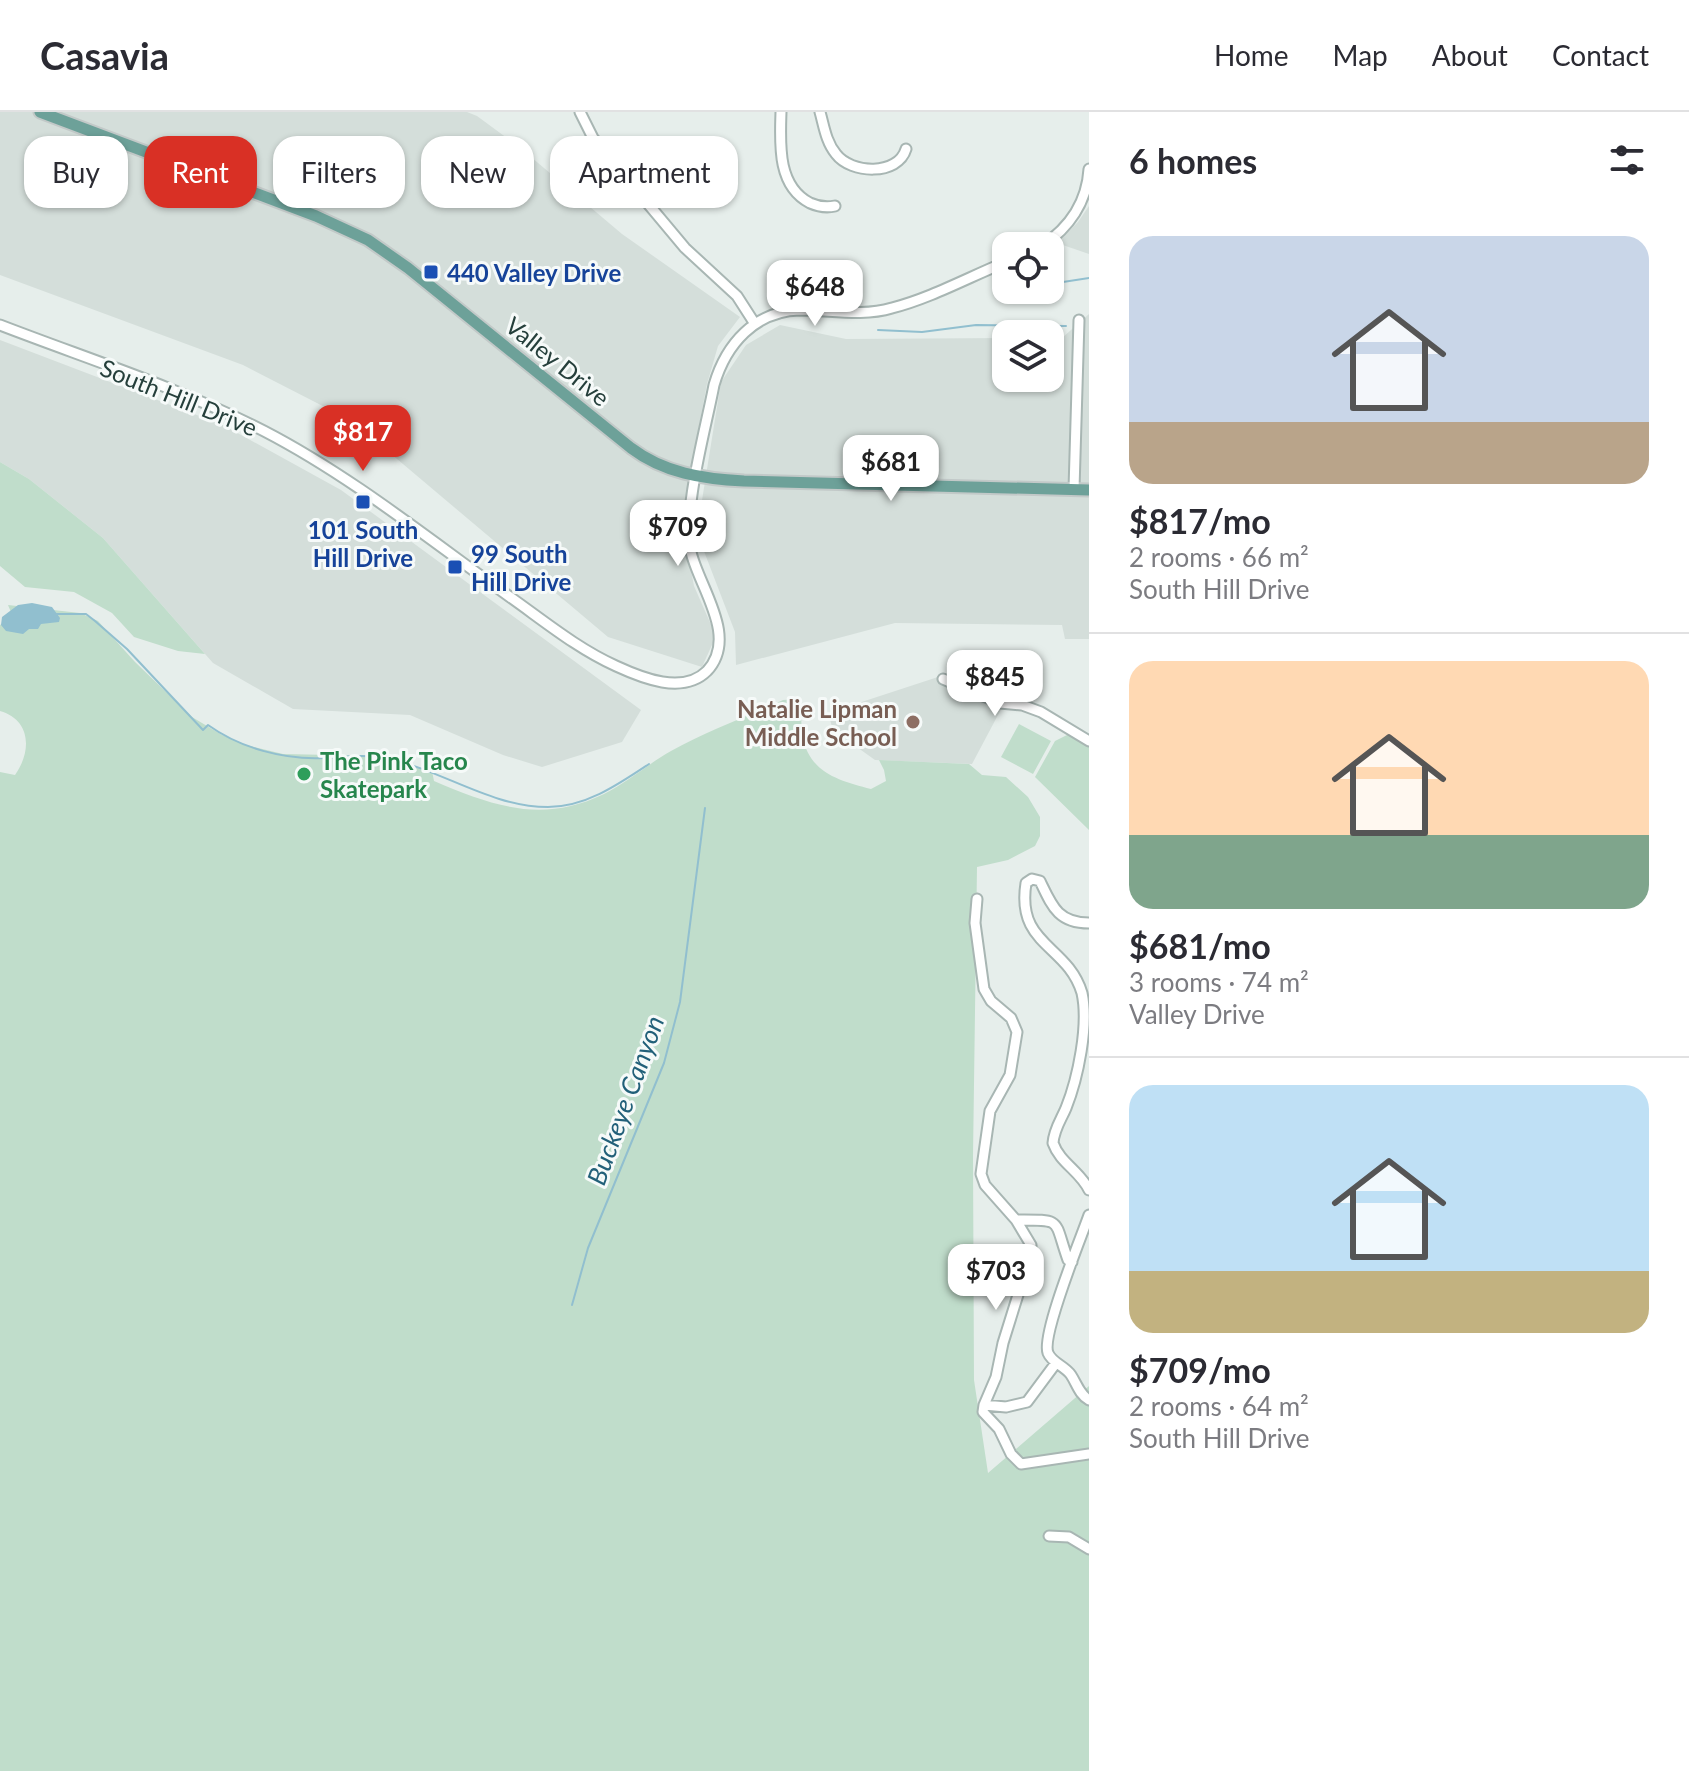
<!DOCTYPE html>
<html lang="en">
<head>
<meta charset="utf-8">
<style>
  :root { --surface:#fff; --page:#f2f2f3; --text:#2b2b33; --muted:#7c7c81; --line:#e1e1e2; --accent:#d93025 }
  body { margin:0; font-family:Lato,sans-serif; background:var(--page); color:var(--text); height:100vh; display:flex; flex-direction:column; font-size:30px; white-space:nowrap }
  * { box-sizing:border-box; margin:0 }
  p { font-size:26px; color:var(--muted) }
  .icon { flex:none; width:44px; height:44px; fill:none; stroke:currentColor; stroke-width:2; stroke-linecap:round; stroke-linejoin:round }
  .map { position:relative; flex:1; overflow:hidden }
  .details { display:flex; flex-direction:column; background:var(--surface); width:600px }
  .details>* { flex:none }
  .banner { position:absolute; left:24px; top:24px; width:760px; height:72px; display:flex; gap:16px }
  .fabs { position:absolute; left:992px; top:120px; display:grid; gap:16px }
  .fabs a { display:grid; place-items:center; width:72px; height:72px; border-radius:16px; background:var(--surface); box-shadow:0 2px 6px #0004; font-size:40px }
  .price { position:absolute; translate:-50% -68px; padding:0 18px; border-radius:16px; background:#fff; color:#222; font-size:26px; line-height:52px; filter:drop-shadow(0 2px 4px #0008) }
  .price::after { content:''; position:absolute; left:50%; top:48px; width:24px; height:18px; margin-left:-12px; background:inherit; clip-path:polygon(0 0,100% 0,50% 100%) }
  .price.on { background:var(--accent); color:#fff }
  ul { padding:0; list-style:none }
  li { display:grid; align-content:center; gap:16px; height:424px; padding:0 40px }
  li+li { border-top:2px solid var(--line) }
  li span { display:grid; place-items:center; height:248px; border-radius:24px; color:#555 }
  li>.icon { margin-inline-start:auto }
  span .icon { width:144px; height:144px; fill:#fffc; stroke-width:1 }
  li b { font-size:34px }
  h2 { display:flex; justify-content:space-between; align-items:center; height:96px; padding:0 40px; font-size:34px }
  .tag { padding:0 28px; border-radius:24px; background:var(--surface); box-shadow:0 2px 6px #0004; font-size:28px; line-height:72px }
  .tag.on { background:var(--accent); color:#fff }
  header { display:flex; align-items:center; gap:48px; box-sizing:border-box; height:112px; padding:0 40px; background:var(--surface); border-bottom:2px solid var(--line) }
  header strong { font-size:38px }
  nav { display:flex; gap:44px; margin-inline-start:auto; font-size:28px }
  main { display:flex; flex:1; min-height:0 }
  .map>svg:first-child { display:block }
</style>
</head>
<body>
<header>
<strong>Casavia</strong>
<nav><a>Home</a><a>Map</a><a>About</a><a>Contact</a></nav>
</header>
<main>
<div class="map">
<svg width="1089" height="1659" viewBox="0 0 1089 1659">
  <rect width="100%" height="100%" fill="#e6eeeb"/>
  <!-- built -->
  <path fill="#d4deda" d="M0,0H467L477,4L518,34L622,122L740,205L718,234L707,272L681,408L694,474L716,524L702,555L608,525L352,309L243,253L0,163Z
    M1089,94V142L1057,131L1078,110Z
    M1089,202V527H1065L1062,513L895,511L736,553L735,520L702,434L699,407L721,270L746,233L780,213L846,227L1006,226V266H1050V226H1062Z
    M0,228L223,313L341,378L641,598L622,630L542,655L503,643L410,603L293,597L213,551L103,426L29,367L0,350Z
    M941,564L1007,586L972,652L875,648L833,618L828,601Z"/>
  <!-- green -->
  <path fill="#c0ddcb" d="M0,350L29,367L103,426L205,542L178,539L134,525L112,501L74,480L25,475L0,454Z
    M8,493L80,501L98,509L135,550L192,605L222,623L246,633L283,642L380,644L432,659L434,669C493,694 542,712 604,682C628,670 648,652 671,639C707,619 746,605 783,588L798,587C803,601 800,612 803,626C810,661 840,669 871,677L886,669L884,658L879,648L969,652L982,663L1006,665L1028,685L1040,705V724L1035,734L1008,748L977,755L973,1045L974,1268L988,1361L1089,1274V1659H0V660L15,663C32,639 31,608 0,599V513L13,505Z
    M1019,612L1051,629L1033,662L1001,645Z
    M1069,622L1089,635V718L1035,665L1055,629Z"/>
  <!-- water -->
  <path fill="#91bfcf" d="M32,491L52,495L60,506L59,510L41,512L38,517H29L23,522L6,519L1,513L2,505L18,493Z"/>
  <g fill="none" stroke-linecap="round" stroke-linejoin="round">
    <!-- stream -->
    <path stroke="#91bfcf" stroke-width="2" d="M1050,172L1089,166
      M878,218L922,220L976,213L1066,214
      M56,502H86L95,509L127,537L203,618L208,613C240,636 284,648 324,646C344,645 365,642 385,646C441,657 490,695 548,695C586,695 619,672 649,652
      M572,1193L588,1136L664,951L680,890L705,696"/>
    <defs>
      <path id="minor" d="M580,0L593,26L685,136L737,184L755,212
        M781,0C780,32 777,74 810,91C819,95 826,96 835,94
        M820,0C824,14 826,30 836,42C851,62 898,64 906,37
        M1042,134C1069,116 1087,90 1089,57
        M0,213C88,247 180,276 264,319C351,364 430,428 510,485C544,509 578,537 616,554C642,566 683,583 707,559C739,525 699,475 691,440C682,400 706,316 714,273C726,232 755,199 800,198C831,198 862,205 892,196C931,186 969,165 1006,150
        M1074,377L1079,208
        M943,567L1000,591L1022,593L1041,600L1089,629
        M977,787L975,811L984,877L991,889L1011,906L1017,920L1010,963L990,999L981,1062L985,1073L1016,1108C1064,1108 1053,1106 1068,1148L1072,1150
        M1089,811C1058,811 1052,794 1040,769L1032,767L1026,771C1016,834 1067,832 1082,881C1089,913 1078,966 1066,996C1061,1008 1054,1017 1053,1031C1060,1051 1080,1059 1089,1078
        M1089,1103C1081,1126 1041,1223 1048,1241C1052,1251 1065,1254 1071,1263C1077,1272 1079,1282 1089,1288
        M1016,1108L1031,1133V1141L1003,1231L996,1265L984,1293L983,1300L999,1317L1011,1342L1021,1352L1089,1342
        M984,1293L1006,1295L1027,1290L1056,1251
        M1049,1424L1069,1425L1089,1437"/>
      <path id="major" d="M40,0L316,104L368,128L408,156L631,336C664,361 703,367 744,369L1089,378"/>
    </defs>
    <!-- minor casing -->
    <use href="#minor" stroke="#a8b6b3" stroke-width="13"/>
    <!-- major casing -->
    <use href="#major" stroke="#c2c9c8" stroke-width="15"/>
    <!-- minor -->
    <use href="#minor" stroke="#fff" stroke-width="9"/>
    <!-- major -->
    <use href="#major" stroke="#6da199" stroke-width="11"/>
  </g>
  <!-- markers -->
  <g fill="#1a4fb4" stroke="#f6faf9" stroke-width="3">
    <rect x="423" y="152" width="16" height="16" rx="4"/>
    <rect x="355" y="382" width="16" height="16" rx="4"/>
    <rect x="447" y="447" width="16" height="16" rx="4"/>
  </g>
  <circle fill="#8d6e63" stroke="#f6faf9" stroke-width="3" cx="913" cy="610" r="8"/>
  <circle fill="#2e9e5b" stroke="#f6faf9" stroke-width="3" cx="304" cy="662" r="8"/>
  <g text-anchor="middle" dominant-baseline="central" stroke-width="6" stroke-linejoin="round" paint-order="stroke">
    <!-- transit labels -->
    <g font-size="24" font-weight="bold" fill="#164399" stroke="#f6faf9" text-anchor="start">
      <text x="447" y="160">440 Valley Drive</text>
      <text x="363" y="417" text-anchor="middle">101 South<tspan x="363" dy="28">Hill Drive</tspan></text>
      <text x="471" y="441">99 South<tspan x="471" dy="28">Hill Drive</tspan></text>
    </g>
    <!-- street labels -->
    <g font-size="24" fill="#253f3b" stroke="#f6faf9">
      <text transform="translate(558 249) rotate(39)">Valley Drive</text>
      <text transform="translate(179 285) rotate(22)">South Hill Drive</text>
    </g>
    <!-- education labels -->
    <g font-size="24" font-weight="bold" fill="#785e54" stroke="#f6faf9" text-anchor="end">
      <text x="897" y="596">Natalie Lipman<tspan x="897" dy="28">Middle School</tspan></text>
    </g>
    <!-- leisure labels -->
    <g font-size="24" font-weight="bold" fill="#27864d" stroke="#f6faf9" text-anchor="start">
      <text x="320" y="648">The Pink Taco<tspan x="320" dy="28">Skatepark</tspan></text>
    </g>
    <!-- water labels -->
    <g font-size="26" font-style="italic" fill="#226079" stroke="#f6faf9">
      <text transform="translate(625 988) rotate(-70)">Buckeye Canyon</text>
    </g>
  </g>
</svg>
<div class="fabs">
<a><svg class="icon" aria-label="locate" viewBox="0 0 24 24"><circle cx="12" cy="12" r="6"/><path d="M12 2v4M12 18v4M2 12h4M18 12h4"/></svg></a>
<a><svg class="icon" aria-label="layers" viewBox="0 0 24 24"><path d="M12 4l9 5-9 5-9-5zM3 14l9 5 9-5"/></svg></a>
</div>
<b class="price" style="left:815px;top:216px">$648</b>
<b class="price on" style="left:363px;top:361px">$817</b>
<b class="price" style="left:891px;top:391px">$681</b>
<b class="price" style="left:678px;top:456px">$709</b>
<b class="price" style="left:995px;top:606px">$845</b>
<b class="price" style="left:996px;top:1200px">$703</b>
<div class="banner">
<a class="tag">Buy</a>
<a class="tag on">Rent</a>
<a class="tag">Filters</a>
<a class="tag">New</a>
<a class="tag">Apartment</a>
</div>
</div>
<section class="details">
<h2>6 homes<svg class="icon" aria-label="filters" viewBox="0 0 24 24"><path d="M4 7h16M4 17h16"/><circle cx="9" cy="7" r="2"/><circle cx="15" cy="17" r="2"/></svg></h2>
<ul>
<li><span style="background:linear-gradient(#c9d6e8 75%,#b9a48a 0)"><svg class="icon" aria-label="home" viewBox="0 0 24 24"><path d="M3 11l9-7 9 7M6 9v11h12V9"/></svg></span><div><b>$817/mo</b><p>2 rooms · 66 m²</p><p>South Hill Drive</p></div></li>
<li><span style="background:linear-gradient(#ffd9b3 70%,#7fa58c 0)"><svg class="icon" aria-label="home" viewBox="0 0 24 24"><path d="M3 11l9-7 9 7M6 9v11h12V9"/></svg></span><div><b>$681/mo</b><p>3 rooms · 74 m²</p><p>Valley Drive</p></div></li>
<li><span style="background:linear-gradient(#bfe0f5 75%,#c2b280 0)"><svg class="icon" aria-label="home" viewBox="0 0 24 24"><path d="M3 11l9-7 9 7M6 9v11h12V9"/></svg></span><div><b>$709/mo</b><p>2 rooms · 64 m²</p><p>South Hill Drive</p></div></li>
</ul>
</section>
</main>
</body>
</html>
